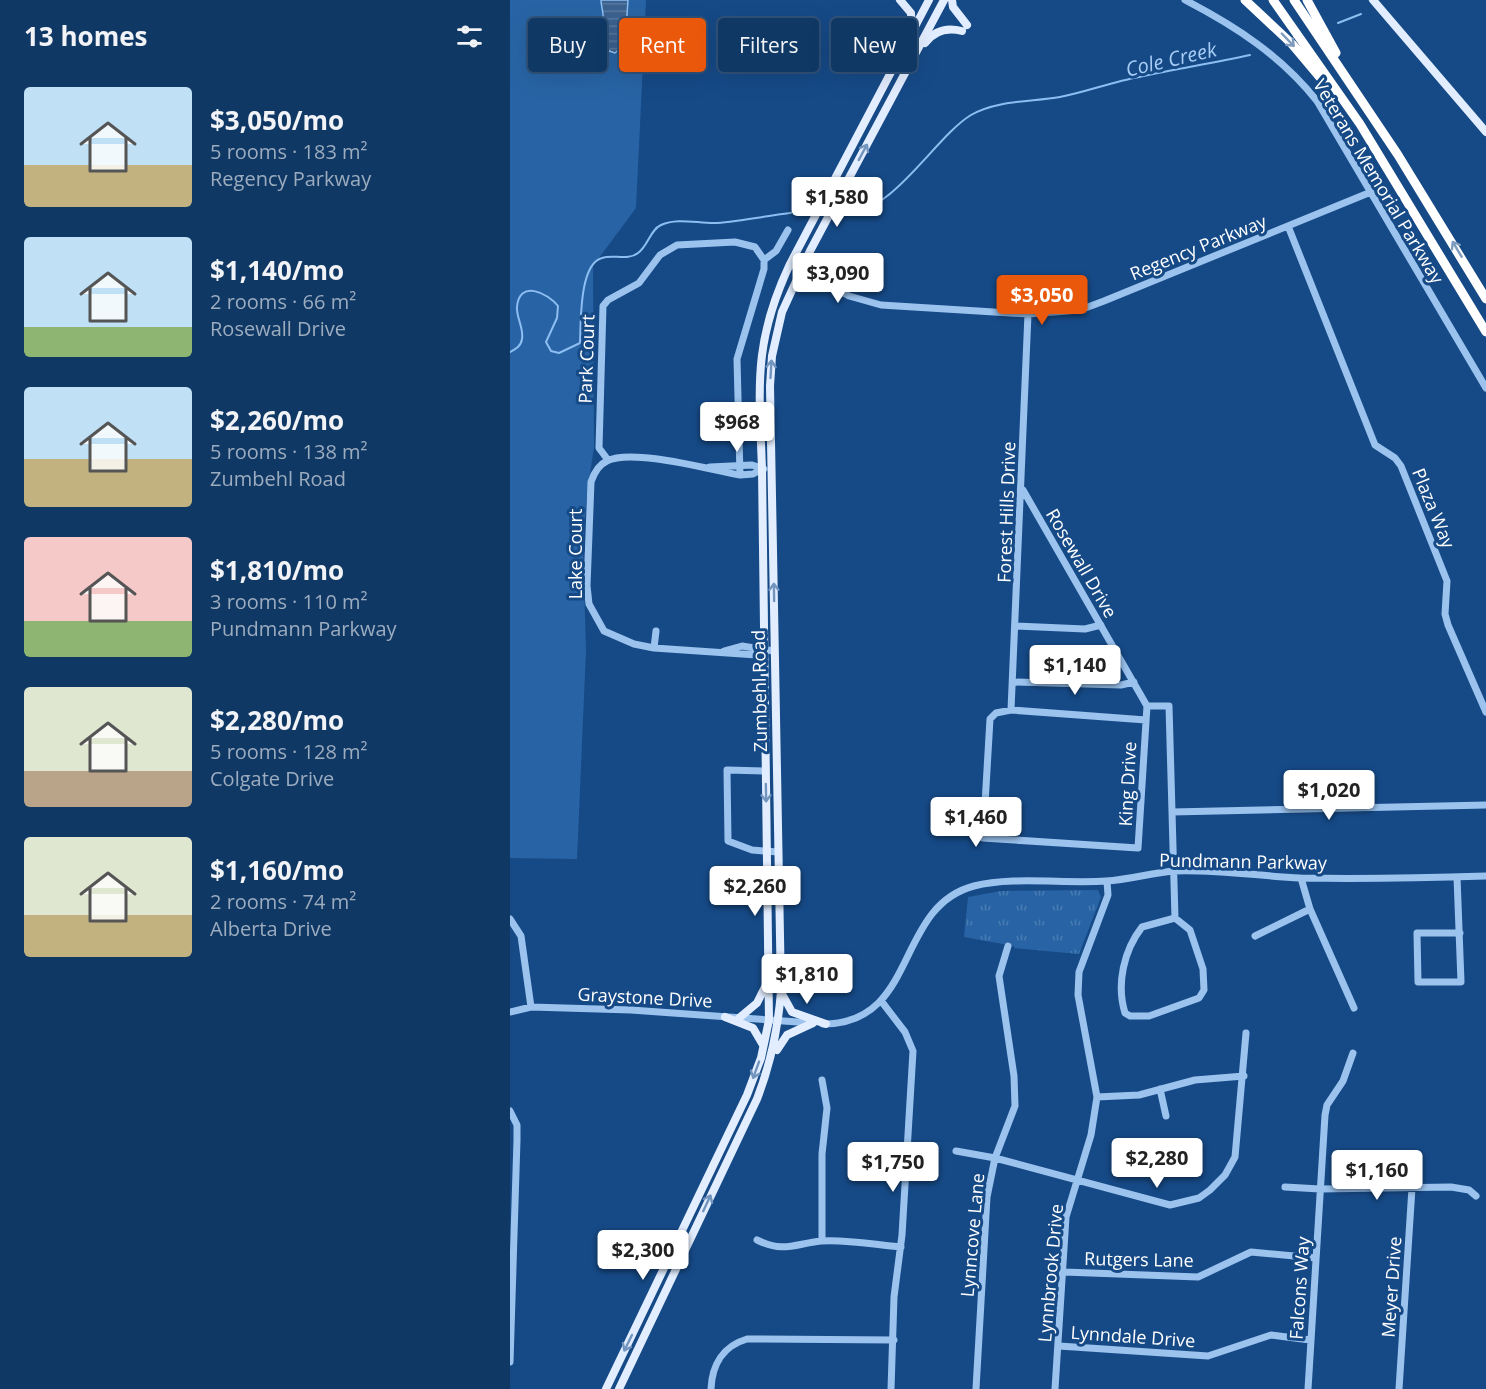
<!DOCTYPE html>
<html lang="en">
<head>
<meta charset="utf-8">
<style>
  :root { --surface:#103865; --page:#193f6b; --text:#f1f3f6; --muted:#9cacbf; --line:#305279; --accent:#ea580c }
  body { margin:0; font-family:"Open Sans",sans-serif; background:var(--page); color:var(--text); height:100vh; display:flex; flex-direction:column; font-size:22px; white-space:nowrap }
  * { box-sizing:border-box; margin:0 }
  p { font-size:20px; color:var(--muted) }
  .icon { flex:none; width:33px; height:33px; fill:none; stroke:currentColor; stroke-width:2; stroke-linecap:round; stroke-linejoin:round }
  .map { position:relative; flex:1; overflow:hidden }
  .sheet { display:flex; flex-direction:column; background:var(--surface); width:510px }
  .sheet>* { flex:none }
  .hud { position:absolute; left:18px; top:18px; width:570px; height:54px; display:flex; gap:12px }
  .price { position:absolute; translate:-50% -51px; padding:0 14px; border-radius:6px; background:#fff; color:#222; font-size:20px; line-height:39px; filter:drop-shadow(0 2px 3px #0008) }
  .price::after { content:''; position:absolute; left:50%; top:36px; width:18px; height:14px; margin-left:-9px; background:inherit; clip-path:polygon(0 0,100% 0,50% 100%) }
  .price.on { background:var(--accent); color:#fff }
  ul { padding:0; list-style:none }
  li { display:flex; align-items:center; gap:18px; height:150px; padding:0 24px }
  li span { display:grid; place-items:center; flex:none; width:168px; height:120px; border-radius:6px; color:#555 }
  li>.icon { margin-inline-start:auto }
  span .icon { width:72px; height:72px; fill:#fffc; stroke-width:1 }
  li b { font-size:26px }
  h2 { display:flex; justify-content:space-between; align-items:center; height:72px; padding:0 24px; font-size:26px }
  .chip { padding:0 21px; border-radius:6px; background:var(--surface); box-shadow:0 6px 24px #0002,0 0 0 2px var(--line); font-size:21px; line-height:54px }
  .chip.on { background:var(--accent); color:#fff }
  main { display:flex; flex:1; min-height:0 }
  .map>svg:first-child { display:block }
</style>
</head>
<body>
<main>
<section class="sheet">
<h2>13 homes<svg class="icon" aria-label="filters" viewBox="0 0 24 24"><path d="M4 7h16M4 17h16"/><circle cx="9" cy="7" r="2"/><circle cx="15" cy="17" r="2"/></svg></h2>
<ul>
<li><span style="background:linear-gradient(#bfe0f5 65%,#c2b280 0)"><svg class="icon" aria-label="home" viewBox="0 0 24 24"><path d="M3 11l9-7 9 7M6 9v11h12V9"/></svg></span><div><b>$3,050/mo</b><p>5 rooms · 183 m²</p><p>Regency Parkway</p></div></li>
<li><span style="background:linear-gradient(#bfe0f5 75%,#8fb573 0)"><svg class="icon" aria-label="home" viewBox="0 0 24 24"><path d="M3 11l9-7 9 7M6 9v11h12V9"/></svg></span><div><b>$1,140/mo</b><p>2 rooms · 66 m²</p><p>Rosewall Drive</p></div></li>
<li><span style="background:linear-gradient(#bfe0f5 60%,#c2b280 0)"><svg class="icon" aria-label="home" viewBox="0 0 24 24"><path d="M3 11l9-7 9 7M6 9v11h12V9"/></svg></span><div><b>$2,260/mo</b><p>5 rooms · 138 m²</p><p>Zumbehl Road</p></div></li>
<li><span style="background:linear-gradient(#f6c9c9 70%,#8fb573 0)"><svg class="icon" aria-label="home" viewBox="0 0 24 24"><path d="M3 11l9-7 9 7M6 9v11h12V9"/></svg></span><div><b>$1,810/mo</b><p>3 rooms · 110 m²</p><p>Pundmann Parkway</p></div></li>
<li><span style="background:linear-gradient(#dfe7d0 70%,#b9a48a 0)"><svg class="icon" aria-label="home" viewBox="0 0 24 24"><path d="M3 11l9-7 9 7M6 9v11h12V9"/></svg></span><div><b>$2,280/mo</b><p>5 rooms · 128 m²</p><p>Colgate Drive</p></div></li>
<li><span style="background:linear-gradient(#dfe7d0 65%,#c2b280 0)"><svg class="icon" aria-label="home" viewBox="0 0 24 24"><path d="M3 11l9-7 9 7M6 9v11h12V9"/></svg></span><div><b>$1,160/mo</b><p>2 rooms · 74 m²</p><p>Alberta Drive</p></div></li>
</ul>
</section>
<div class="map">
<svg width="976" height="1389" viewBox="0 0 976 1389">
  <defs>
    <pattern id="park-tufts" width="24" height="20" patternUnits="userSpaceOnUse" patternTransform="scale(1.5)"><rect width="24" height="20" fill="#2864a5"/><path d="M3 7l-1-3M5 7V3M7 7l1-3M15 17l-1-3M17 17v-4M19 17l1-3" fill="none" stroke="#487bb2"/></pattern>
    <pattern id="water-rules" width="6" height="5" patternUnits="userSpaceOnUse" patternTransform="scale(1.5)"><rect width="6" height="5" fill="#3c6290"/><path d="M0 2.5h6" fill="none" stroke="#597aa1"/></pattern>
  </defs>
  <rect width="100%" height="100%" fill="#164a87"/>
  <!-- grass -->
  <path fill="#2864a5" d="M0,0H136L126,208L83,266L84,447L76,501L73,550L76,650L67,859L0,858Z"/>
  <!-- park -->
  <path fill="url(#park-tufts)" d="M588,890L591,897L569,954L504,948V946L454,937L458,897L491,891Z"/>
  <!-- water -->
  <path fill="url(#water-rules)" stroke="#8dbef1" stroke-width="1.5" d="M91,0H118L115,44L105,53C87,49 88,33 93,19C94,14 91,6 91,0Z"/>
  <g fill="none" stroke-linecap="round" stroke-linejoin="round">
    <!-- stream -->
    <path stroke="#8dbef1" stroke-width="2" d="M828,23L851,14
      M339,211C381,215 426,136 461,115C487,100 521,102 550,97C576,92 602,82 629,77C666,69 703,63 740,55
      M0,352C6,349 11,346 12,339C14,328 6,317 7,307C9,279 38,293 48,306L47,318L36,342L41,351L49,353L70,343C71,323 69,264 92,258C103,254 118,261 128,253C138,246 140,230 151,225C168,217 189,224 207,223C231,221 256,216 280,213C291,211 292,198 303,196"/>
    <!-- minor -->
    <path stroke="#9bc3ee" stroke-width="7" d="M675,0C727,27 771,56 807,101L976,388
      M778,226L865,445L885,458L891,466L937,581L935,614L938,625L976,712
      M280,264L339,296L371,305L518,314L570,310L594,301L861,192
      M98,460L89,448L93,306L98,300L129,283L150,255L167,245L225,242L245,247L254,260
      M200,467L242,465L254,469
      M252,469L243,474L230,475C201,470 122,448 97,461C88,465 84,473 81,482L77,586L79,604L94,631L124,644L144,648L232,654L247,655L253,650
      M230,475L227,359L254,269V260L266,251L278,230
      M513,490L637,706L628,848L473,838L480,719L486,713L501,710L636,720
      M505,626L575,629L591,625
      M144,648L146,631
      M214,651L232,646L264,651
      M503,682L611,685L624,682
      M637,706H659L665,918L632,927C614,950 606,984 615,1013L620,1016H639L689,998L694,990L693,969L680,930L665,918
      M501,710L518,314
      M256,771L217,770L218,841L242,850L268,852
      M662,812L976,805
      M947,877L951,982H908L907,933H950
      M791,878L800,909L844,1008
      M0,919L11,936L21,1007
      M745,936L800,909
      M372,1002L395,1032L403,1051L392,1235L384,1297L381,1389
      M0,1012L21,1007L121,1010L302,1023
      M313,1024C409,1024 384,907 464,886C502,876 556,884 596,881C618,880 641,873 663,871C705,869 748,876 790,878C852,879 914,878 976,876
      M650,1089L656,1116
      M587,1097L629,1095L685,1080L734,1076
      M0,1111L7,1125V1140L0,1362
      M446,1151L485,1158L660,1205L689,1198L700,1190L715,1175L725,1157L736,1033
      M775,1187L810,1189L941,1187L959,1190L966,1196
      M247,1240C274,1253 284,1244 311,1241C336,1239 366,1245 391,1247
      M312,1241V1154L317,1108L312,1080
      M554,1272L688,1277L741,1252L806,1258
      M549,1346L698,1356L761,1335L800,1340
      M201,1389C202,1365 213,1346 237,1339L384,1340
      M466,1389L477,1197L485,1158L505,1106L504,1076L489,976L498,946
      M545,1389L556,1217L581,1135L587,1097L568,995L569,972L598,895L597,881
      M798,1389L815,1115L817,1105L833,1081L843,1053
      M889,1389L902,1188"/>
    <!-- major -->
    <path stroke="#e2eeff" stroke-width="8" d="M390,0L401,13L402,31
      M442,0L443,7L457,25
      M863,0L976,132
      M415,43C424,31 437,27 452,31
      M272,994L282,1012L316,1024
      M215,1017L243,1028L253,1045
      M229,1018L247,1003L258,981
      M267,1050L277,1035L303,1023
      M96,1389L237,1095L251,1058L259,1020L252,469C249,386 243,342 280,264L419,0
      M109,1389L247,1099C261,1063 268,1029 271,991L260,386L262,356L272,312L300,251L434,0"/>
    <!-- highway -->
    <path stroke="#fff" stroke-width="9" d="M735,0L782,44L819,88
      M763,0L850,124L976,332
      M784,0L888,155L976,299
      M797,0L826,53"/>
  </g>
  <!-- one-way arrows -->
  <defs><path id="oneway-shaft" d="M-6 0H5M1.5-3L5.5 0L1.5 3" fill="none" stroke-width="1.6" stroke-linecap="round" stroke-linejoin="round" transform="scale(1.5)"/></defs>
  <g stroke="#7f9bbd">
    <use href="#oneway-shaft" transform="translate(778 40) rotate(46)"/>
    <use href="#oneway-shaft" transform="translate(947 249) rotate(-121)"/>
  </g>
  <g stroke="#7294bd">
    <use href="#oneway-shaft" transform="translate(353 152) rotate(-62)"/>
    <use href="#oneway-shaft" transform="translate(261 369) rotate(-87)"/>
    <use href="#oneway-shaft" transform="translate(264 592) rotate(-91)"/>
    <use href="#oneway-shaft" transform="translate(256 793) rotate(89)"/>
    <use href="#oneway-shaft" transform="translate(246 1070) rotate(110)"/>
    <use href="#oneway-shaft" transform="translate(197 1203) rotate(-65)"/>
    <use href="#oneway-shaft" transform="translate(118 1343) rotate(116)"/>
  </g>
  <g text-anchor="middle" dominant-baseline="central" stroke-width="6" stroke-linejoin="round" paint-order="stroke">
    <!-- street labels -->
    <g font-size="18" fill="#fff" stroke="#164a87">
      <text transform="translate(869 181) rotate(59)">Veterans Memorial Parkway</text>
      <text transform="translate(688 247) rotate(-22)">Regency Parkway</text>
      <text transform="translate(76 359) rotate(-88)">Park Court</text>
      <text transform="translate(924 508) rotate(68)">Plaza Way</text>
      <text transform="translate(496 512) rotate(-88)">Forest Hills Drive</text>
      <text transform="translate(65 554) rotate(-90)">Lake Court</text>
      <text transform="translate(572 563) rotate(60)">Rosewall Drive</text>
      <text transform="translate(249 691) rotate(-91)">Zumbehl Road</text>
      <text transform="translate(617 784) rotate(-87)">King Drive</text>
      <text transform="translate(733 861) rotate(1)">Pundmann Parkway</text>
      <text transform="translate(135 997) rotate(3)">Graystone Drive</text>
      <text transform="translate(462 1235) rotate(-85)">Lynncove Lane</text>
      <text transform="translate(629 1259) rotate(1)">Rutgers Lane</text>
      <text transform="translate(540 1273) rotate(-85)">Lynnbrook Drive</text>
      <text transform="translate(881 1287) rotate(-86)">Meyer Drive</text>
      <text transform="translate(789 1288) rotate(-86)">Falcons Way</text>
      <text transform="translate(623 1336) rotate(4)">Lynndale Drive</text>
    </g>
    <!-- water labels -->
    <g font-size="20" font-style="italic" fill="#a7cdf6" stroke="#164a87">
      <text transform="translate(661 59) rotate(-13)">Cole Creek</text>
    </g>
  </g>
</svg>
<b class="price" style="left:327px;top:228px">$1,580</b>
<b class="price" style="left:328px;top:304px">$3,090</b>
<b class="price on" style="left:532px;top:326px">$3,050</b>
<b class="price" style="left:227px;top:453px">$968</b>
<b class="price" style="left:565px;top:696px">$1,140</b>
<b class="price" style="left:819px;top:821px">$1,020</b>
<b class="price" style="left:466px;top:848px">$1,460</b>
<b class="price" style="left:245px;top:917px">$2,260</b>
<b class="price" style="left:297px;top:1005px">$1,810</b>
<b class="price" style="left:647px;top:1189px">$2,280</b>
<b class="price" style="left:383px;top:1193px">$1,750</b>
<b class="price" style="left:867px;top:1201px">$1,160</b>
<b class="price" style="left:133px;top:1281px">$2,300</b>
<div class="hud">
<a class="chip">Buy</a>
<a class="chip on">Rent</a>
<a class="chip">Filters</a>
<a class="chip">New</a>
</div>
</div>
</main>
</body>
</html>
